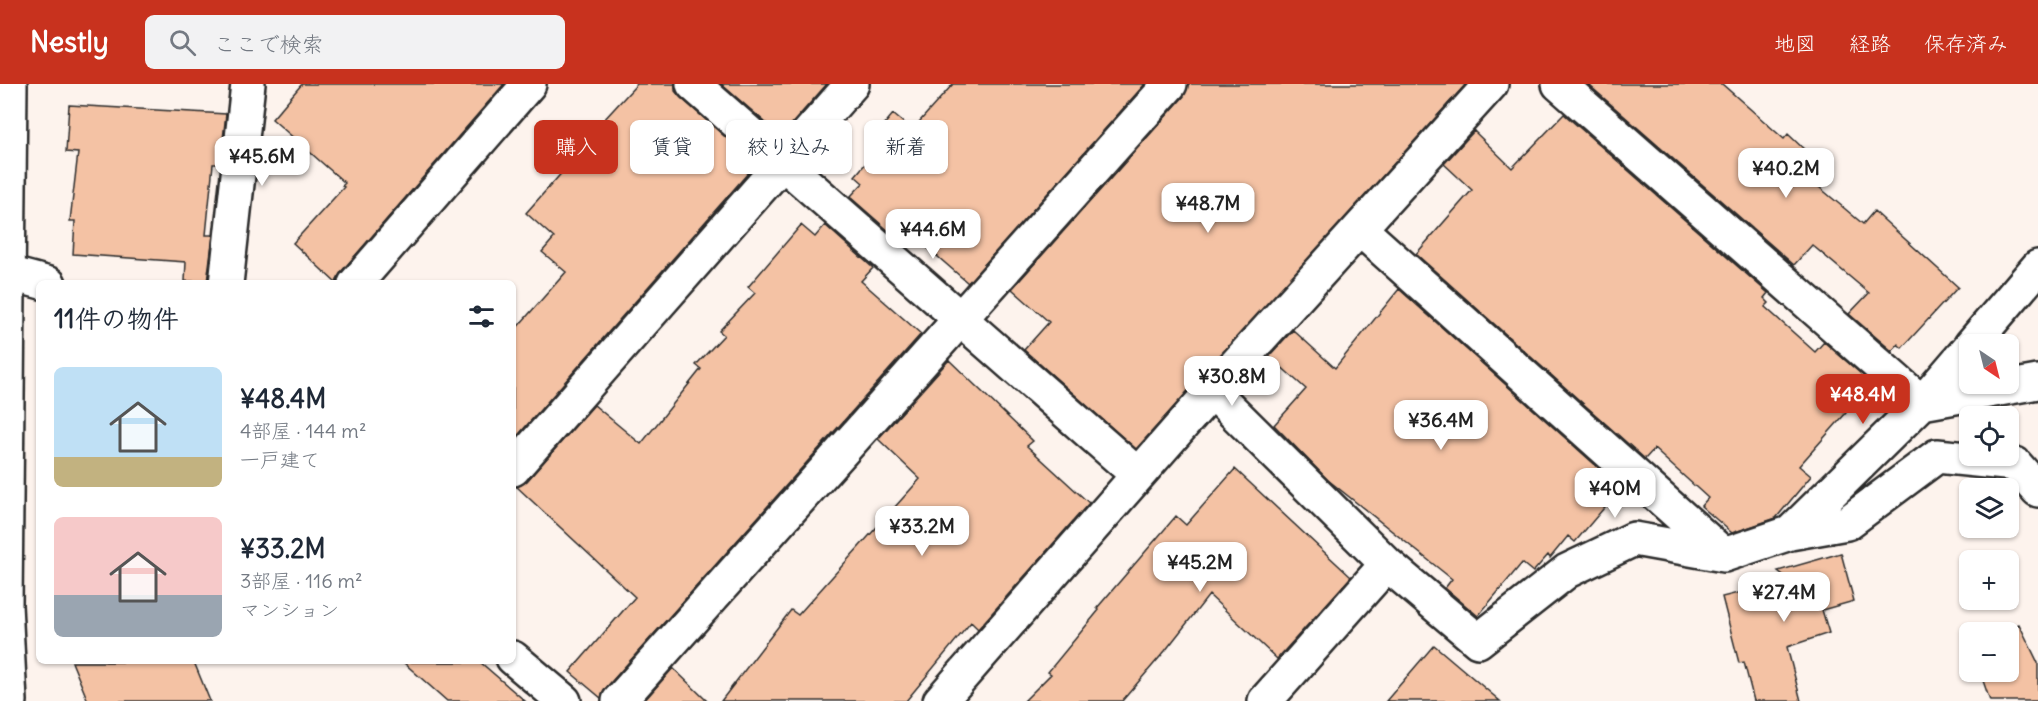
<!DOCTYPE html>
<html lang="ja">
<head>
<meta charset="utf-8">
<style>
  :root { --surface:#fff; --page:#f2f2f3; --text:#1f2937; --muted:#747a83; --accent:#c8321e }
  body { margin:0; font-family:Delius,"Klee One",sans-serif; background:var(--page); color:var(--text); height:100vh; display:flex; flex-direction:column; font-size:22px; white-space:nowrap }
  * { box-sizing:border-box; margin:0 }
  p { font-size:20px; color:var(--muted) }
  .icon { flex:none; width:33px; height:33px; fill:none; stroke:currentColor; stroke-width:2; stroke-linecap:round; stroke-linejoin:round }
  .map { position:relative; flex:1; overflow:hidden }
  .panel { position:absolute; left:36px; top:196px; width:480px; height:384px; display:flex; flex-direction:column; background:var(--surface); border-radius:9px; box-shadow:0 2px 4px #0004 }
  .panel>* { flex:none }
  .banner { position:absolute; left:534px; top:36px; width:570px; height:54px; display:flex; gap:12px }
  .needle { width:39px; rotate:145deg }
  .buttons { position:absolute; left:1959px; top:250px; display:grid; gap:12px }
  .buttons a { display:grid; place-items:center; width:60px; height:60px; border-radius:9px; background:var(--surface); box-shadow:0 2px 4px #0004; font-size:30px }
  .price { position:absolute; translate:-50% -51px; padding:0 14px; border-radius:12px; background:#fff; color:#222; font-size:20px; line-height:39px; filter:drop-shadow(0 2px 3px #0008) }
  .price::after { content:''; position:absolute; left:50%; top:36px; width:18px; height:14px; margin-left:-9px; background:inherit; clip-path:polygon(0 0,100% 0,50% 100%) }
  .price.current { background:var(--accent); color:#fff }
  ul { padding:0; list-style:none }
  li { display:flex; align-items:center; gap:18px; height:150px; padding:0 18px }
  li span { display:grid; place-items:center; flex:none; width:168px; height:120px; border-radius:9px; color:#555 }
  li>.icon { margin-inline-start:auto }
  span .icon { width:72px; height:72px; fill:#fffc; stroke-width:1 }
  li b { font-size:26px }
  h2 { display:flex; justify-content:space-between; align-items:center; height:72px; padding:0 18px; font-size:26px }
  .chip { padding:0 21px; border-radius:9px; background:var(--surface); box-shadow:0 2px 4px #0004; font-size:21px; line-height:54px }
  .chip.current { background:var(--accent); color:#fff }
  header { display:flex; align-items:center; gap:36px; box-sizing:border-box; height:84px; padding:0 30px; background:var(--accent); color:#fff }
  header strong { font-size:28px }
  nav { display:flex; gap:33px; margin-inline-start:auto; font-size:21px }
  .search { width:420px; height:54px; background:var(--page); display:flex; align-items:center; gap:15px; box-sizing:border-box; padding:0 21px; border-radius:9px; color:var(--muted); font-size:22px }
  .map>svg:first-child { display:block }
</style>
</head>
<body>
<header>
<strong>Nestly</strong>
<div class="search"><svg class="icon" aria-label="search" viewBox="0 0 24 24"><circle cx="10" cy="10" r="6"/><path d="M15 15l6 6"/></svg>ここで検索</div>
<nav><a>地図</a><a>経路</a><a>保存済み</a></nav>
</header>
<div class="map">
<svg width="2038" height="617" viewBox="0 0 2038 617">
  <rect width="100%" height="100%" fill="#fdf3ed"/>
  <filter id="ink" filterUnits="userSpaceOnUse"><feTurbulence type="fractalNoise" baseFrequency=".0167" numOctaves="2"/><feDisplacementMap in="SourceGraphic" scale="12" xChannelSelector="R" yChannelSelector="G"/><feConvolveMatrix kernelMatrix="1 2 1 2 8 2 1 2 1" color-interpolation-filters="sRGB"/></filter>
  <g filter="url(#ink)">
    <!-- building -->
    <path fill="#f4c2a4" stroke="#2b2b2b" stroke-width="1.5" d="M302,0H504L341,188L336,199L293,159L344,103L342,102L345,99L272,35Z
      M637,0H675V7L681,14L756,80L513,357V248L566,188L542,168L554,154L526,129L582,66L579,63Z
      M721,0H827L781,52Z
      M953,0H1145L968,199L907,146L899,156L850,113L863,99L855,92L877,66L869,59L893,30L912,46Z
      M1188,0H1466L1136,365L1024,266L1049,238L1012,205L1184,12Z
      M1592,0H1722L1784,55L1788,50L1825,85L1813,98L1863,140L1874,127L1958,203L1902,264L1898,260L1892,267L1849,230L1869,209L1812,161L1794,181L1590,2Z
      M69,21L226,30L220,80H213L206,151H213L207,198L185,197L186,178L73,170L75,137H70L78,69L66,68Z
      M1564,30L1768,209L1764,214L1769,219L1765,223L1815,268L1824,258L1867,295L1841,324L1846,329L1799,382L1811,392L1776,434L1732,449L1701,422L1708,414L1654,365L1645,375L1416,170L1472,106L1444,80L1474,47L1512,84Z
      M801,141L815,153L825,141L873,184L861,197L921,250L605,605L601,614L570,588L635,513L517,403L527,397L594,321L641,360L701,285L696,281L724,251L719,247L755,209L748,203Z
      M1399,205L1621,404L1575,458L1568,452L1550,474L1548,471L1533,488L1522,479L1478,532L1445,504L1452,495L1328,396L1274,341L1306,305L1269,272L1293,246L1335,284Z
      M949,276L1033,357L1027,362L1089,419L978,545L971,538L906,617H721L791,526L798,531L920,395L878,355Z
      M1235,385L1351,493L1277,575L1209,511L1165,567L1122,617H1024L1051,590L1048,588L1099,526L1097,524L1176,432L1186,441Z
      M1841,469L1854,517L1822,526L1829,549L1787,563L1801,617H1754L1744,578L1739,579L1722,513L1790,496L1778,487Z
      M2019,540L2038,579V617H1990L1980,588H2008V549H2000Z
      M1434,561L1500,617H1386Z
      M72,578H194L210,617H88Z
      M403,578H480L525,617H447Z
      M673,584L707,617H644Z"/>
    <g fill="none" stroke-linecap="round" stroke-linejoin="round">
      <defs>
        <path id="street" d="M693,0L1138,391
          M1559,0L1922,319L2038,298
          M1360,145L1724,471
          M8,189L49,200
          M226,200L248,0
          M355,200L529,0
          M1971,261L2038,183
          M1212,307L1387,480
          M513,385L852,0
          M1790,449L1922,319L1970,263
          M513,574L564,617
          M619,617L1170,0
          M940,617L1212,307L1491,0
          M1265,617L1387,480L1478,557L1567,487L1634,455L1724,471L1790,449L1847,439L1937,372L2015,380L2038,406"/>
        <path id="primary" d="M10,0L5,521L10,617"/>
      </defs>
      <!-- street casing -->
      <use href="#street" stroke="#2b2b2b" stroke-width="38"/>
      <!-- primary casing -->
      <use href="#primary" stroke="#2b2b2b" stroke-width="38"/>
      <!-- street -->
      <use href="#street" stroke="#fff" stroke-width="33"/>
      <!-- primary -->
      <use href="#primary" stroke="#fff" stroke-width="33"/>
    </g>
  </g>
</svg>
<div class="buttons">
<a><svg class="needle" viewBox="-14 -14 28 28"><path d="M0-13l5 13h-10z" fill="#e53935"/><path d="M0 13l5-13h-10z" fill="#747a83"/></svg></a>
<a><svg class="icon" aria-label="locate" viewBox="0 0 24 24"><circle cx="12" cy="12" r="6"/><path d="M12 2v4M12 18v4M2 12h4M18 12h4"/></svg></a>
<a><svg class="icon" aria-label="layers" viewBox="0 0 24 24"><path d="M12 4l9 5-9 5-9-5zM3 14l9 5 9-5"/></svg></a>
<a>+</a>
<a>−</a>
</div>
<b class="price" style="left:262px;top:103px">¥45.6M</b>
<b class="price" style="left:1786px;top:115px">¥40.2M</b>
<b class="price" style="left:1208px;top:150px">¥48.7M</b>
<b class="price" style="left:933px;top:176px">¥44.6M</b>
<b class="price" style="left:1232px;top:323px">¥30.8M</b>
<b class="price current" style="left:1863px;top:341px">¥48.4M</b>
<b class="price" style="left:1441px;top:367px">¥36.4M</b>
<b class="price" style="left:1615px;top:435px">¥40M</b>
<b class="price" style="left:922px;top:473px">¥33.2M</b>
<b class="price" style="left:1200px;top:509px">¥45.2M</b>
<b class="price" style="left:1784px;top:539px">¥27.4M</b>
<div class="banner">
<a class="chip current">購入</a>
<a class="chip">賃貸</a>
<a class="chip">絞り込み</a>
<a class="chip">新着</a>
</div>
<section class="panel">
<h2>11件の物件<svg class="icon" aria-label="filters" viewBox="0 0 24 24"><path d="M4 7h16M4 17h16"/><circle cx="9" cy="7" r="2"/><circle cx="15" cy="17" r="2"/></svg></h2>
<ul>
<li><span style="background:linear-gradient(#bfe0f5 75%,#c2b280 0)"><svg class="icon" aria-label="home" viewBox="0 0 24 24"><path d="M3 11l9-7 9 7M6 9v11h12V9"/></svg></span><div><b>¥48.4M</b><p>4部屋 · 144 m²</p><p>一戸建て</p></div></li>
<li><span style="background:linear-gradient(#f6c9c9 65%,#9aa5b1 0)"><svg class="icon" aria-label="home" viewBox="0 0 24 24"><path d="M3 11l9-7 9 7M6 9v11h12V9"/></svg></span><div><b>¥33.2M</b><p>3部屋 · 116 m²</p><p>マンション</p></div></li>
</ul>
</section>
</div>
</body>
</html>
